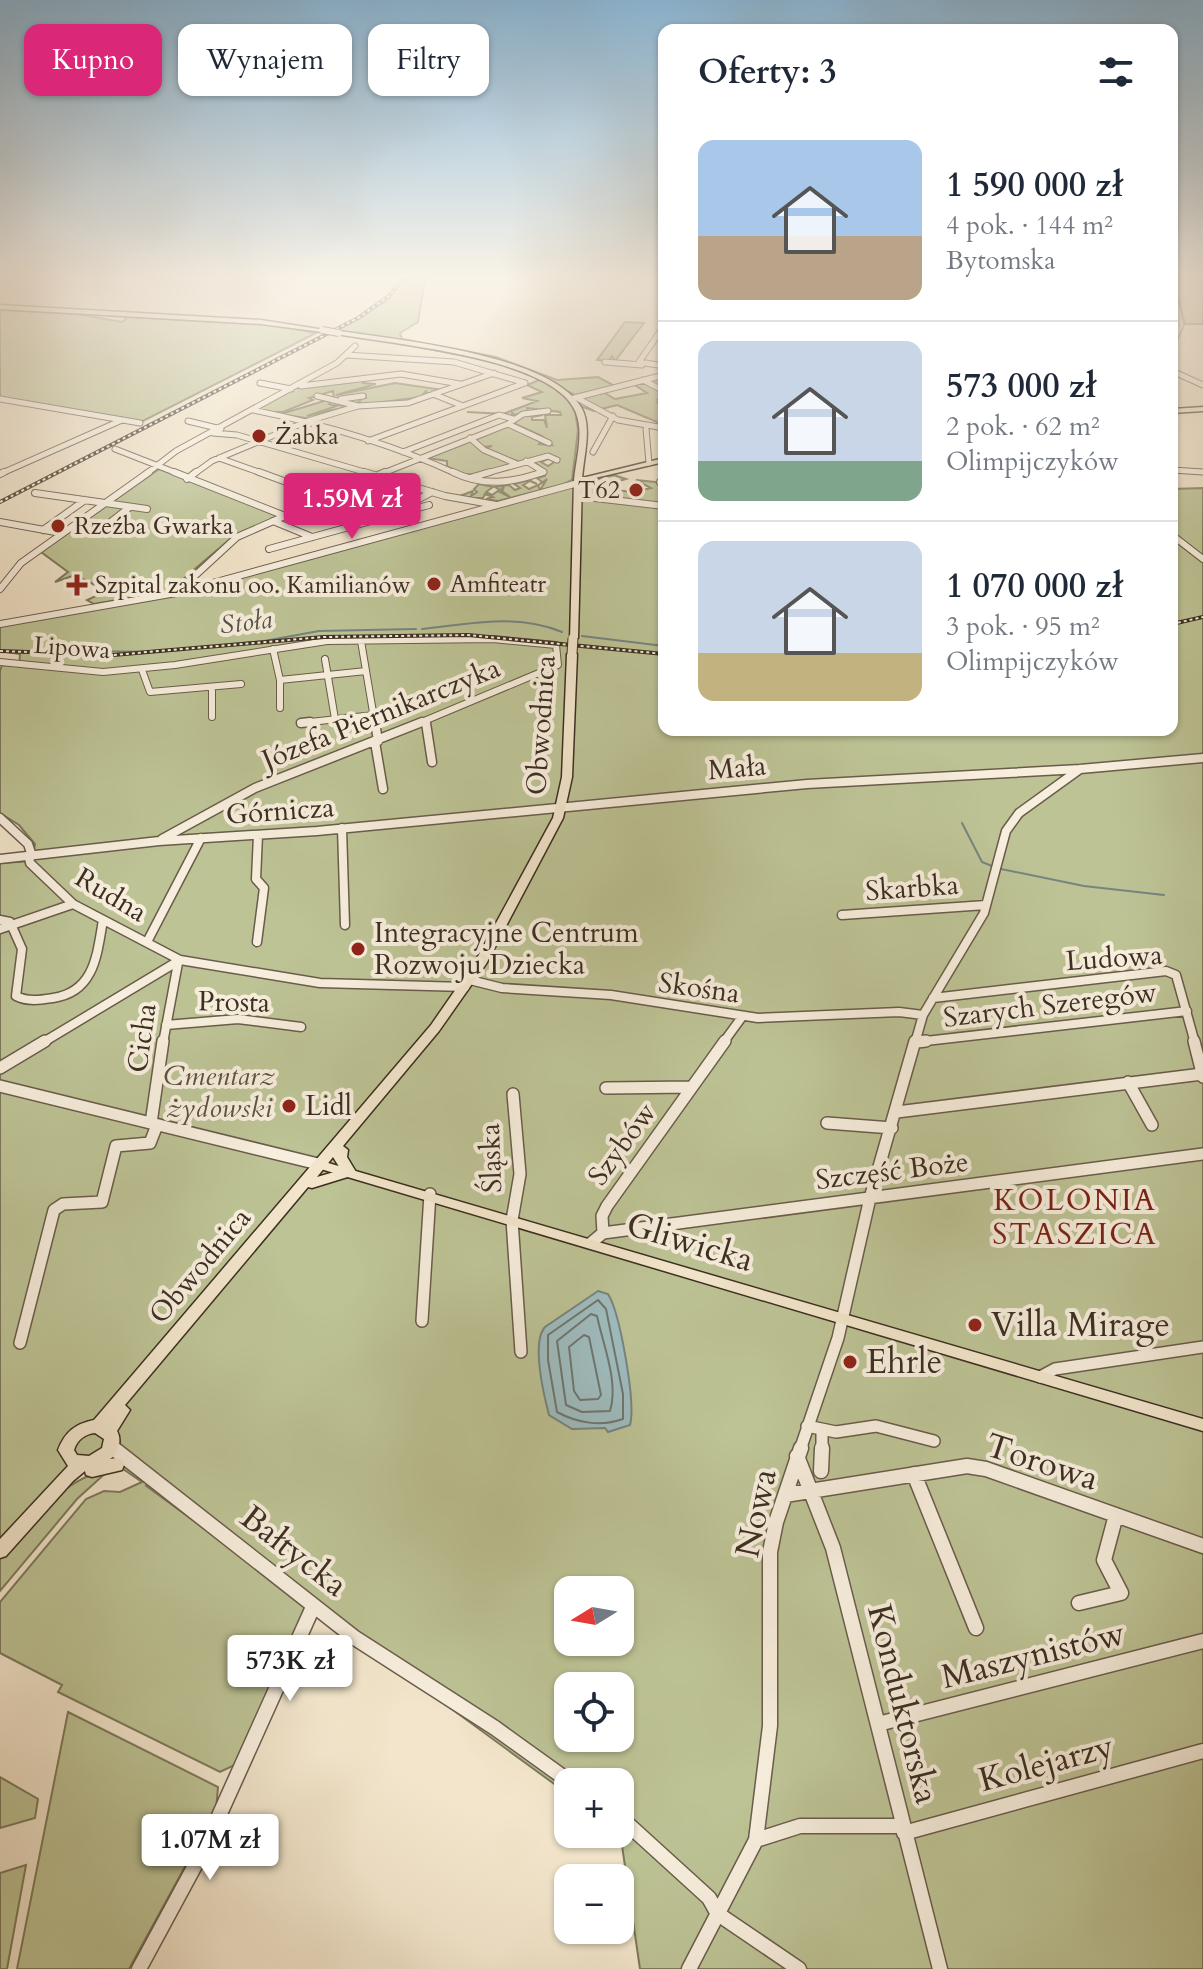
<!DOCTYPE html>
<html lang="pl">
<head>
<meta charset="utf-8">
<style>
  :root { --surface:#fff; --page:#f6f6f7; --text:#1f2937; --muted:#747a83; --line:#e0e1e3; --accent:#db2777 }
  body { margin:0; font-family:Cardo,serif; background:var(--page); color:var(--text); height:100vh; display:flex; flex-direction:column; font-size:30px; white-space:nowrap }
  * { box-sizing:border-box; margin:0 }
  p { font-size:26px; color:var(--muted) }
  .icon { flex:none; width:44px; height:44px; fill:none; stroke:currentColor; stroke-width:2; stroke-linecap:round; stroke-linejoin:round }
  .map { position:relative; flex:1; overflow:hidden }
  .panel { position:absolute; left:658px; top:24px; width:520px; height:712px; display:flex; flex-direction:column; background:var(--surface); border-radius:16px; box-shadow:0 2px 6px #0004 }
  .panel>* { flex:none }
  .top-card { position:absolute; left:24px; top:24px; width:514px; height:72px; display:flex; gap:16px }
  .needle { width:52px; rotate:259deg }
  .controls { position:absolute; left:554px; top:1576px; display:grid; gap:16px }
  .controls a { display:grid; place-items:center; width:80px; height:80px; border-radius:16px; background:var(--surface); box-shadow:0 2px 6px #0004; font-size:40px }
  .price { position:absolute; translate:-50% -68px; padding:0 18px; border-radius:8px; background:#fff; color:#222; font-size:26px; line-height:52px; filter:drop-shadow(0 2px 4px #0008) }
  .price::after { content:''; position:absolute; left:50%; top:48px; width:24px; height:18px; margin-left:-12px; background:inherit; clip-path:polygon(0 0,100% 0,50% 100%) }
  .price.selected { background:var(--accent); color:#fff }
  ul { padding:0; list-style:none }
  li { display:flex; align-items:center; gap:24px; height:200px; padding:0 40px }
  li+li { border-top:2px solid var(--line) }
  li span { display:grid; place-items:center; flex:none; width:224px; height:160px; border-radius:16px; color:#555 }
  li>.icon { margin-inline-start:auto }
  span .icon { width:96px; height:96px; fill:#fffc; stroke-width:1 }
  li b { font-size:34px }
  h2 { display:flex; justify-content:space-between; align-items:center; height:96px; padding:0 40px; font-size:34px }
  .chip { padding:0 28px; border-radius:16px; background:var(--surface); box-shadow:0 2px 6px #0004; font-size:28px; line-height:72px }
  .chip.selected { background:var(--accent); color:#fff }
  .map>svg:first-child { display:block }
</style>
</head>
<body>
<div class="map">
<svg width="1203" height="1969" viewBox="0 0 1203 1969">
  <rect width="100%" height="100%" fill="#f2e5cb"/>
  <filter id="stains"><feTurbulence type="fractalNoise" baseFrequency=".0025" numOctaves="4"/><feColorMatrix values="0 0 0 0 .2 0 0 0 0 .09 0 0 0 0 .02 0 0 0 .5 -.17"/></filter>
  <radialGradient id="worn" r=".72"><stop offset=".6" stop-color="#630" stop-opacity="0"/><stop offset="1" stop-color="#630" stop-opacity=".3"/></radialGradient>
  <!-- green -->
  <path fill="#bdc395" stroke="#7c795b" stroke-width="2" fill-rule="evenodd" d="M405,278H425L418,322L400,333L402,339L496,357L557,380L598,377L615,386L575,395L520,367L337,331L386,301Z
    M1173,278H1203V324H1185Z
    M0,310L76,314L122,322L128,317L276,325L316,333L141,422L0,398Z
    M625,322L644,323L615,361L612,356L608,361L597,360Z
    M366,376L363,383L376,384L336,395L395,383L443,390L429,395L426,391L421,397L360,405L357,404L361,400L355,404L349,400L366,398L365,394L336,399L329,404L337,406L307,416L345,407L339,405L344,403L352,406L311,419L281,414L324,401L322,398L334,399L333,391L309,398L313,400L283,412H274L277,414L258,409L296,388Z
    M664,377V425L617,405L594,411L574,404L578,430L572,480L564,484L498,501L486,499L493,497L485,494L483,498L457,497L473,491L471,496L477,492L474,489L479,484L493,487L486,492L492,495L498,491L510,497L502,491L504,487L500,490L495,487L509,485L515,490L520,488L514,484L529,480L537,484L530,481L523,485L529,489L538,485L540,490L547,479L539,485L542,482L537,478L545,476L546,471L534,462L545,458L548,459L541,462L548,466L559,459L546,454L519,462L485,448L492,446L483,447L475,440L507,426L541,440L539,444L552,445L542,436L513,423L522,416L543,415L532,417V420H544L547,428L545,415H561L560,412L527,408L528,411L539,410L514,415L512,412V417L507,414L467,412L503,414L537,401L522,398L542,392L527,385L542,379L570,398L603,392L615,399L647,393L633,384Z
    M471,441L479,448L513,464C487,472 471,482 447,466V461L428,458Z
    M159,469L281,515L230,539L168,592L577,485L589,487L591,481L614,475L626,479L603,486L601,484L596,488L633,492L651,488L636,480L664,483V730H1172V489L1203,488V1969H695L714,1913L682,1969H640L620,1832V1782H568V1794L145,1485L303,1601L305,1613L239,1763L220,1772L58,1692L62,1685L0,1653V1602L86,1499L104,1491L120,1492L142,1482L101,1454L0,1551V863L32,861L35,844L19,825L0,813V671L2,665L19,666L20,654L0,651V626L128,603L123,599L94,604L87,600L107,591L75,575L55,582L68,572L41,552ZM568,1590H620V1642H568ZM568,1686H620V1738H568Z
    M109,1470L77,1499L0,1591V1558C32,1524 60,1478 109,1470Z
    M68,1712L218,1787L216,1810L129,1969H17Z
    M0,1777L38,1799L35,1818L0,1828Z
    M26,1865L7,1969H0V1873Z"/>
  <!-- water -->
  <path fill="#9fbdc0" stroke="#778480" stroke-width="2" d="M598,1291L608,1294C620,1313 636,1403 630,1425L608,1432L605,1428L572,1429L549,1415C544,1396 531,1342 545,1327Z"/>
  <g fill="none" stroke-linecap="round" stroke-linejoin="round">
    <!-- shore -->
    <path stroke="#6e7670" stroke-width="2" d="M598,1300L606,1309L623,1394V1419C601,1427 577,1423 557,1412L548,1360V1335Z
      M591,1314L597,1316C603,1345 619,1382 610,1411L582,1412L566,1405L557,1341Z
      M584,1335L589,1337L601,1395L598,1399L580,1400L574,1391L569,1347Z"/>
    <!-- stream -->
    <path stroke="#778480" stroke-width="2" d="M422,629C470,624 516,613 562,632
      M582,636L664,646
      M81,651L156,652L264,641L319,631L416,629
      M962,823L982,862L992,866
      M1001,869L1084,886L1164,895"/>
    <defs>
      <path id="minor-far4" d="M1172,286L1181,325L1172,344
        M664,326L639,362L664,366
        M347,355L454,362L525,383
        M605,362L642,365
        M1172,371L1203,385
        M643,380L664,391
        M260,383L291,389
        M301,386L401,374L460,384
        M433,394L463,406
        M317,396L358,406
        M574,398L664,375
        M577,398L618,420L664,428
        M0,399L140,423
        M341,399L363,396
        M660,401L664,408
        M253,410C323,424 392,444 457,474
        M188,421L221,429
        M508,424L549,443
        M646,429L649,463
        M213,433L237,435L371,474
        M470,438L484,450L517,464
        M368,441L525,383
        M115,449L179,474
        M403,452L499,415L513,419
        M593,452L613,416
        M219,458L264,474
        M526,461L544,472L537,474
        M1172,470L1203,472
        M0,474L122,420
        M146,474L176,451L337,363L355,346
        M194,474L212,461L308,421L358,406L408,403L494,373
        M381,474L508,424L523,414L548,411
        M483,474L548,456L557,460"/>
      <path id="minor-far3" d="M174,472L285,516
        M259,472L327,497
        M364,472L445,496L496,505
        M453,472C483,487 512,483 543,472
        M0,474L4,472
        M470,478L490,472
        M187,479L196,472
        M660,482L664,483
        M345,489L404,512
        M35,493L147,509
        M595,498L664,506
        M409,510L417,500L432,492
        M273,521L312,537
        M0,522L61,533
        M108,524L130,507
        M43,530L85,500
        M1172,535L1203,559
        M269,549L429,505
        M0,589L21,563L149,472
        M189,589L187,583L237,537L385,472
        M0,624L176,593L578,483
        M361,641L375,724
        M273,649L280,680V708
        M325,659L335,719
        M0,662L103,672L175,665L327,641L493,639L556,645L558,665L417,724
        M142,670L150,692L241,684
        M280,680L366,671
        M212,687V717
        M301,723L374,715"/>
      <path id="minor-far2" d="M375,722L378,741
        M301,723L310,722
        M426,723L432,762
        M375,742L383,789
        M0,818L28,844L32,856
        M342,828L345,925
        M162,839L255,788L422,722
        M29,856L30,863L73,904L180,960L320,983L465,987
        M0,859L159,841L317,831L807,784L1080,769L1203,758
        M842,915L986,905
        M0,920L10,922L22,949L16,996C28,1002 40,1000 53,998C95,992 97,954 103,920
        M0,929L73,904
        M147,942L201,838
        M257,942L264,888L256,879L258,835
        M470,980L502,988L611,995L758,1018L899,1012L923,1015
        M933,998L1166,971L1176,975L1195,1043
        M166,1025L238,1019L301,1027
        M917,1042L1187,1011
        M42,1043L180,960
        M163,1043L178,963
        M723,1043L742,1017
        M915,1043L923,1015L984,913L1006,831L1019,813L1080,769"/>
      <path id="minor-far1" d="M1194,1041L1203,1077
        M917,1042L926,1041
        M0,1068L45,1041
        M1128,1082L1152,1125
        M0,1086L318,1164
        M606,1088L692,1087
        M513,1094L520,1174L512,1220L521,1352
        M897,1112L1202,1074
        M151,1123L163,1041
        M827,1123L892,1128
        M603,1233L602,1216L607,1206L725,1041
        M591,1243L603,1233L1203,1154
        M422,1321L430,1194
        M20,1343L54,1210L63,1204L102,1202L116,1146L150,1143L157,1125
        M1040,1377L1055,1369L1203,1347
        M807,1426L836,1432L876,1426L934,1441
        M112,1447L116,1450
        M800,1450L838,1338L870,1198L915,1041
        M822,1450V1430"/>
      <path id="minor" d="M113,1448L355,1638L495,1728L570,1782
        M797,1456L833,1548L940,1969
        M821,1471L822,1448
        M914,1474L976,1628
        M785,1495L967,1466L986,1469L1203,1546
        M1079,1603L1121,1593L1104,1560L1116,1515
        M878,1724L1203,1641
        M620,1817L709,1898L718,1914L799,1969
        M904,1833L1203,1751
        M756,1840L800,1826H902
        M139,1969L205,1847L313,1607
        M689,1969L756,1840L770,1726V1552L776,1522L801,1448"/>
      <path id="major" d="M0,305L261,320L325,330L322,332L261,324L0,309Z
        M339,331C398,340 548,354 581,407C593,427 583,458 582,480L578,482L574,480C576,459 584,433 576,413C556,357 389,344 337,334V332Z
        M318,1160L1203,1419V1431L314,1167L312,1164L314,1161Z"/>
      <path id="highway" d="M1203,407V411L1172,413V409Z
        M664,458V462L582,481L578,638L573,641L570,640L574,480Z
        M572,651L577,654L572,777L563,818L486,964L439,1031L343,1146L348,1150L347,1157L356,1172L354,1175L312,1188L308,1187L125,1405L130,1410L117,1431C122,1439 119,1454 110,1459L116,1458L122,1460L124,1465L122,1470L92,1477L86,1475L85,1471L73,1481L6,1556L0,1558V1539L68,1466L58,1450C65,1432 75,1424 94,1420L431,1025L476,960L553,818L562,777L567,654ZM333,1157L341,1170L317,1177ZM95,1433L104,1439L102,1448L89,1456L77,1455L74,1450C77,1440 85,1434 95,1433Z"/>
    </defs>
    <!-- minor-far4 casing -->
    <use href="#minor-far4" stroke="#6a5c4c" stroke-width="7"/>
    <!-- minor-far3 casing -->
    <use href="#minor-far3" stroke="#6a5c4c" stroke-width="8"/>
    <!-- minor-far2 casing -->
    <use href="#minor-far2" stroke="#6a5c4c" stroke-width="11"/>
    <!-- minor-far1 casing -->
    <use href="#minor-far1" stroke="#6a5c4c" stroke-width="14"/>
    <!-- minor casing -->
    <use href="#minor" stroke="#6a5c4c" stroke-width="17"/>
    <!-- major casing -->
    <use href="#major" stroke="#3c2f21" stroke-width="3"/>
    <!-- highway casing -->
    <use href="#highway" stroke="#3c2f21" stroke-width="3"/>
    <!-- minor-far4 -->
    <use href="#minor-far4" stroke="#f7eedd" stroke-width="5"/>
    <!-- minor-far3 -->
    <use href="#minor-far3" stroke="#f7eedd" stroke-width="6"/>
    <!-- minor-far2 -->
    <use href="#minor-far2" stroke="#f7eedd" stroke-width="8"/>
    <!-- minor-far1 -->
    <use href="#minor-far1" stroke="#f7eedd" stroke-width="11"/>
    <!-- minor -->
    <use href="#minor" stroke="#f7eedd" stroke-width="14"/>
    <!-- major -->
    <use href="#major" fill="#f2e5cb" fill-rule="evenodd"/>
    <!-- highway -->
    <use href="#highway" fill="#f2e5cb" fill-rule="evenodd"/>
    <defs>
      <path id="rail" d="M0,502L358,318L389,296L403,278
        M1172,624L1203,617
        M0,651L113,655L324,637L468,635L664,654"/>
    </defs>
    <!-- rail casing -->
    <use href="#rail" stroke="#3c2f21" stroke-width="4"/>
    <!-- rail -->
    <use href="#rail" stroke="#f7eedd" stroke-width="2" stroke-dasharray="3" stroke-linecap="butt"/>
    <defs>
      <path id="major-bridge" d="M322,330L339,333"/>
      <path id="highway-bridge" d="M572,654L573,638"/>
    </defs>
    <!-- major-bridge casing -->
    <use href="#major-bridge" stroke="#3c2f21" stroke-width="8" stroke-linecap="butt"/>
    <!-- highway-bridge casing -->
    <use href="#highway-bridge" stroke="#3c2f21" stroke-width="11" stroke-linecap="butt"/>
    <!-- major-bridge -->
    <use href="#major-bridge" stroke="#f2e5cb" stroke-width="6"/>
    <!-- highway-bridge -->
    <use href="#highway-bridge" stroke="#f2e5cb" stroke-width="9"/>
  </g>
  <!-- sky -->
  <linearGradient id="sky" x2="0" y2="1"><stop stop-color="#8bb8d8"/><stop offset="0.5" stop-color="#f9f3e8"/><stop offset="1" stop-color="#f9f3e8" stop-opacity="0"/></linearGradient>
  <rect width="1203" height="553" fill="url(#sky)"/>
  <!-- markers -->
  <g fill="#8f2418" stroke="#f7eedd" stroke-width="3">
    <circle cx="259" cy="436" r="8"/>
    <circle cx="636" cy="490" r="8"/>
    <circle cx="58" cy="526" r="8"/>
    <circle cx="434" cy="584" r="8"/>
    <path d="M73 573h8v8h8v8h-8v8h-8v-8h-8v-8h8z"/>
    <circle cx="358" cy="949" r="8"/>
    <circle cx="289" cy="1106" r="8"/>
    <circle cx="975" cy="1325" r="8"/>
    <circle cx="850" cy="1362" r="8"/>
  </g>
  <g text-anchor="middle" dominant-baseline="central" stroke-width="8" stroke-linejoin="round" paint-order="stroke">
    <!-- far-poi labels -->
    <g font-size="24" fill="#3c2f21" stroke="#f7eedd" text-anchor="start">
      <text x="275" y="436">Żabka</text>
      <text x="620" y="490" text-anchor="end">T62</text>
      <text x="74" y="526">Rzeźba Gwarka</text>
      <text x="450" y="584">Amfiteatr</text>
      <text x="95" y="585">Szpital zakonu oo. Kamilianów</text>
    </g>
    <!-- far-street labels -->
    <g font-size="24" fill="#3c2f21" stroke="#f7eedd">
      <text transform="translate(72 648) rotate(4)">Lipowa</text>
    </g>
    <!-- far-water labels -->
    <g font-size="26" font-style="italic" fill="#555249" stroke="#f7eedd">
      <text transform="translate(246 622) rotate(-7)">Stoła</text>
    </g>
    <!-- street labels -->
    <g font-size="28" fill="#3c2f21" stroke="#f7eedd">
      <text transform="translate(381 714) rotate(-22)">Józefa Piernikarczyka</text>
      <text transform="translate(541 725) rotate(-86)">Obwodnica</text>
      <text transform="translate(737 768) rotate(-5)">Mała</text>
      <text transform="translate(280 811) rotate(-4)">Górnicza</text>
      <text transform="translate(912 888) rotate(-4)">Skarbka</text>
      <text transform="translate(111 895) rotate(31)">Rudna</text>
      <text transform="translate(1114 958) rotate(-4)">Ludowa</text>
      <text transform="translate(699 988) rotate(8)">Skośna</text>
      <text transform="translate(234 1002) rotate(1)">Prosta</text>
      <text transform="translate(1050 1005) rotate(-7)">Szarych Szeregów</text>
      <text transform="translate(142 1038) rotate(-82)">Cicha</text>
      <text transform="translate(622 1144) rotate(-54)">Szybów</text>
      <text transform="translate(491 1158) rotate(-92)">Śląska</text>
      <text transform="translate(892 1171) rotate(-7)">Szczęść Boże</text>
      <text transform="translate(200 1266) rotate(-50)">Obwodnica</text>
    </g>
    <!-- poi labels -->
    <g font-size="28" fill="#3c2f21" stroke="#f7eedd" text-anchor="start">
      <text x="374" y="933">Integracyjne Centrum<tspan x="374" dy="32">Rozwoju Dziecka</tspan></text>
      <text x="305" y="1106">Lidl</text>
    </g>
    <!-- park labels -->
    <g font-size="28" font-style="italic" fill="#5c543e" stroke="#f7eedd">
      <text x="219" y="1076">Cmentarz<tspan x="219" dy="32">żydowski</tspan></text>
    </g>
    <!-- neighbourhood labels -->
    <g font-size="30" letter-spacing="2" fill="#7a1f14" stroke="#f7eedd">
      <text x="1075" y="1200">KOLONIA<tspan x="1075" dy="34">STASZICA</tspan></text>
    </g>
    <!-- near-street labels -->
    <g font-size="34" fill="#3c2f21" stroke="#f7eedd">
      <text transform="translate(690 1242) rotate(17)">Gliwicka</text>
      <text transform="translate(1042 1462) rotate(18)">Torowa</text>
      <text transform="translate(756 1513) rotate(-78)">Nowa</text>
      <text transform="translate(294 1551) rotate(38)">Bałtycka</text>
      <text transform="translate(1033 1655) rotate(-14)">Maszynistów</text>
      <text transform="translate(903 1704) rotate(76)">Konduktorska</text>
      <text transform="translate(1046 1763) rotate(-15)">Kolejarzy</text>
    </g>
    <!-- near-poi labels -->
    <g font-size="34" fill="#3c2f21" stroke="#f7eedd" text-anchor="start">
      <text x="991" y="1325">Villa Mirage</text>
      <text x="866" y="1362">Ehrle</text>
    </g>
  </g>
  <rect width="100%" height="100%" filter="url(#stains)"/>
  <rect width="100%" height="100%" fill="url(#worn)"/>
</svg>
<div class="controls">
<a><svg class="needle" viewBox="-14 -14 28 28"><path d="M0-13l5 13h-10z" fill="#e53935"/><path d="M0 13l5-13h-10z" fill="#747a83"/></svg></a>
<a><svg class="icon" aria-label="locate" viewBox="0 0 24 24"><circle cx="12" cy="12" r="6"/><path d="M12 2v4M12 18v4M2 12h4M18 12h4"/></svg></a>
<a>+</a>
<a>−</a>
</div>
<b class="price selected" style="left:352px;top:541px">1.59M zł</b>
<b class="price" style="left:290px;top:1703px">573K zł</b>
<b class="price" style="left:210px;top:1882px">1.07M zł</b>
<div class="top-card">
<a class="chip selected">Kupno</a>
<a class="chip">Wynajem</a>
<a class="chip">Filtry</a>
</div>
<section class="panel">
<h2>Oferty: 3<svg class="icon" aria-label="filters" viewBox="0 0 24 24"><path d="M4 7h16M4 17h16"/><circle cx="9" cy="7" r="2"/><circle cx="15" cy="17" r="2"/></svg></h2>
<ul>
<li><span style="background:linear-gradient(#a9c7e8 60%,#b9a48a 0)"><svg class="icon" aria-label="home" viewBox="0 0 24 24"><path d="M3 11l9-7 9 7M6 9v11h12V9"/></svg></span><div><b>1 590 000 zł</b><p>4 pok. · 144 m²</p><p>Bytomska</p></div></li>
<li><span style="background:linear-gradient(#c9d6e8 75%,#7fa58c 0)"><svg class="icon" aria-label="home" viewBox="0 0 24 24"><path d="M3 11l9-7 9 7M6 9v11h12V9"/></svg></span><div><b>573 000 zł</b><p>2 pok. · 62 m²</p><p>Olimpijczyków</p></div></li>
<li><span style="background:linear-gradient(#c9d6e8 70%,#c2b280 0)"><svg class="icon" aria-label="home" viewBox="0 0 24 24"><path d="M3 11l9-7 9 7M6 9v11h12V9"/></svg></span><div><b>1 070 000 zł</b><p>3 pok. · 95 m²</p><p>Olimpijczyków</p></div></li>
</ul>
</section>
</div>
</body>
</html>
